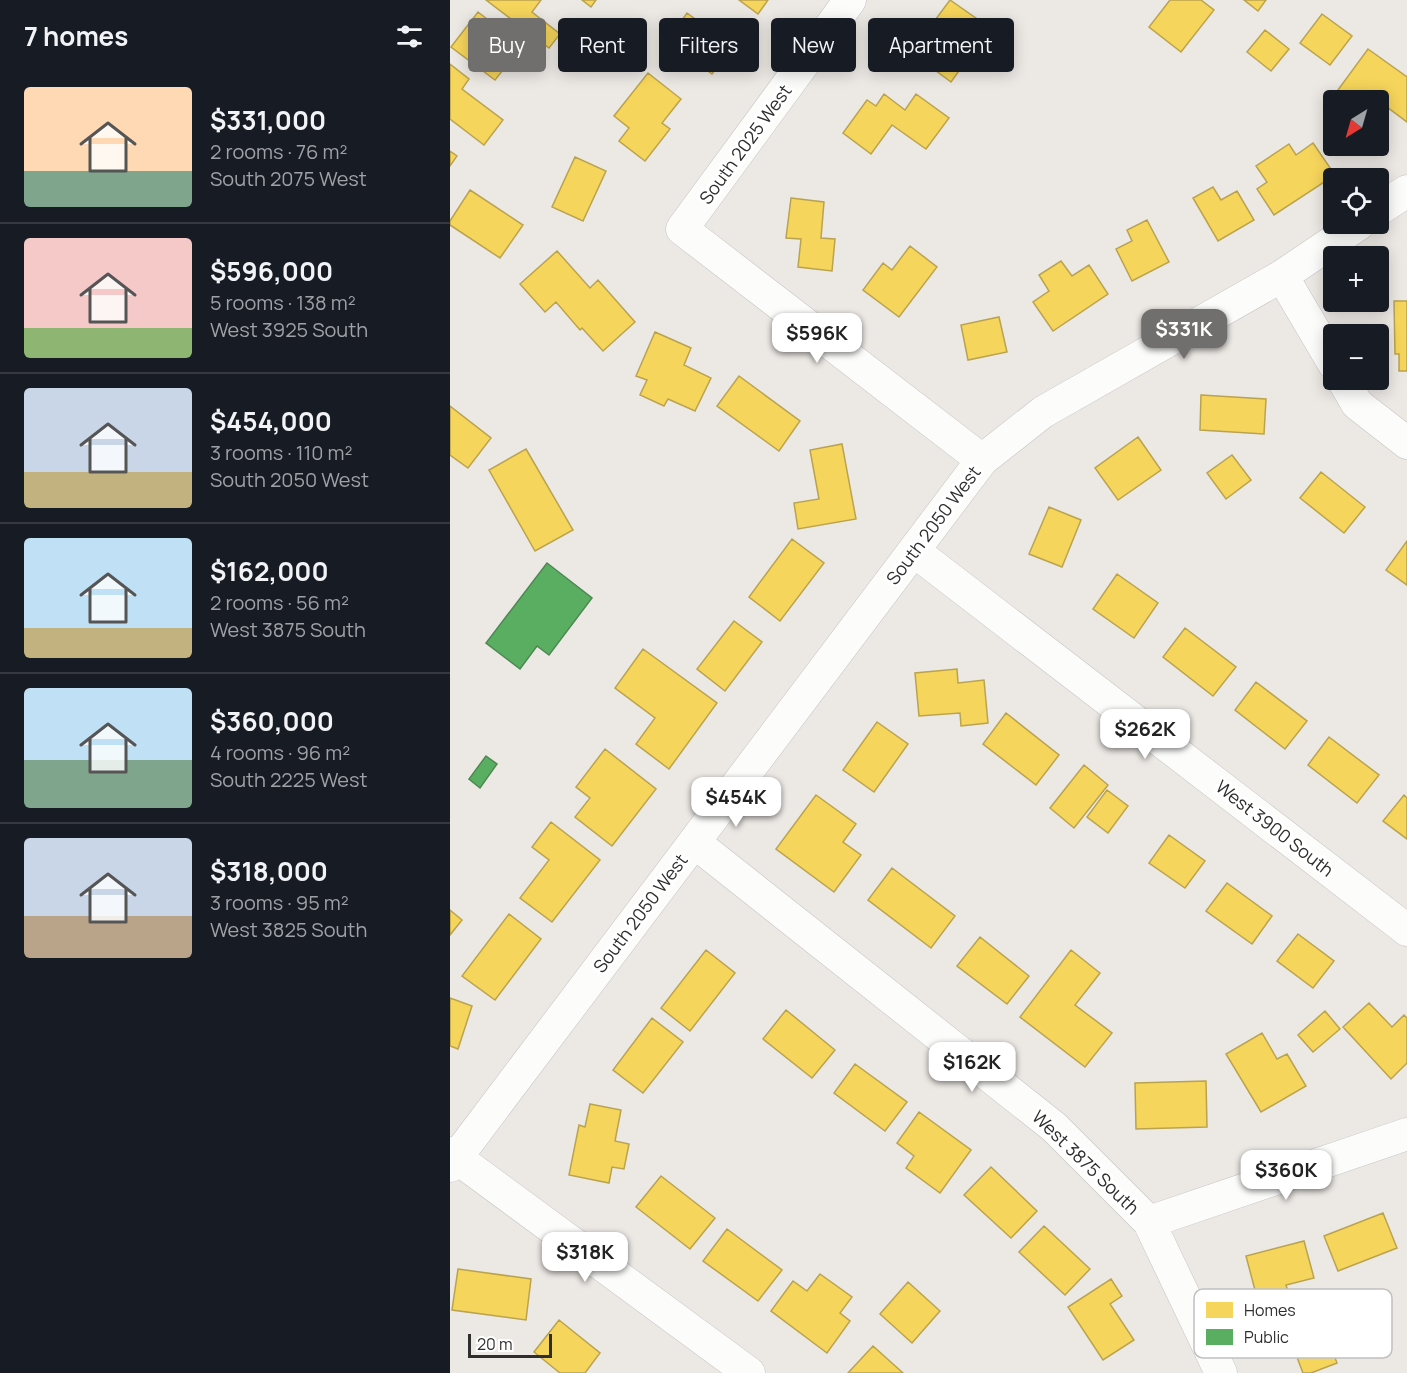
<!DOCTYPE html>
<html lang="en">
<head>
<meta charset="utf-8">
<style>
  :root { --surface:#171b24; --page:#20242c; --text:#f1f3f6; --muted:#9ea1a6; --line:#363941; --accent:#706f6e }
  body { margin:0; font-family:Manrope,sans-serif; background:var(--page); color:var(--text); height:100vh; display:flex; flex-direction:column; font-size:22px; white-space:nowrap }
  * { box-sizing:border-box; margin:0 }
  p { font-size:20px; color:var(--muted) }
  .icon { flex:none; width:33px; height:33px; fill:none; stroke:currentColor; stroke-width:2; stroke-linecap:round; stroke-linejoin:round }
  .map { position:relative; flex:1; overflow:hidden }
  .drawer { display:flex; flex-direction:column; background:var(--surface); width:450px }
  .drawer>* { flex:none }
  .top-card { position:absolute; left:18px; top:18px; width:570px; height:54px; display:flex; gap:12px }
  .needle { width:39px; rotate:217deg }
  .controls { position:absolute; left:873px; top:90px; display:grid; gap:12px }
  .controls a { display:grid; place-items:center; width:66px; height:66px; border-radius:6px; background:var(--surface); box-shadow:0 3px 15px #0003; font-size:30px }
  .scale { position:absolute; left:18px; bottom:15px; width:84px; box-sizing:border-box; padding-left:6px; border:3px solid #2e2e2e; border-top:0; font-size:16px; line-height:21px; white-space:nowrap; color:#2e2e2e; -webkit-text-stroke:4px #fff; paint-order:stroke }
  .price { position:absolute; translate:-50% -51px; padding:0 14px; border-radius:12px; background:#fff; color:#222; font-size:20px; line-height:39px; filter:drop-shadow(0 2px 3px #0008) }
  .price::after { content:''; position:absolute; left:50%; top:36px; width:18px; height:14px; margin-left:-9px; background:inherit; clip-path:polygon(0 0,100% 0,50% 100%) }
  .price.selected { background:var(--accent); color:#fff }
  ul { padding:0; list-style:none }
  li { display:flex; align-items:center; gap:18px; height:150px; padding:0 24px }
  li+li { border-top:2px solid var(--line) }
  li span { display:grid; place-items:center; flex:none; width:168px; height:120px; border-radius:6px; color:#555 }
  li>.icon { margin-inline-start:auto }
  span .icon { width:72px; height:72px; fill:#fffc; stroke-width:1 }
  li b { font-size:26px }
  h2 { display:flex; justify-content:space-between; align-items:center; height:72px; padding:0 24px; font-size:26px }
  .pill { padding:0 21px; border-radius:6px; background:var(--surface); box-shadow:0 3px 15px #0003; font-size:21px; line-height:54px }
  .pill.selected { background:var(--accent); color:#fff }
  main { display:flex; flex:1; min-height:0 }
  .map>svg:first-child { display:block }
</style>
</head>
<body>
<main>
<section class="drawer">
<h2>7 homes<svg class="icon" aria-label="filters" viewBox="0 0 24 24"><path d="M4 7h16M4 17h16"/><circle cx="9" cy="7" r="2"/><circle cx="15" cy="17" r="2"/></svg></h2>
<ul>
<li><span style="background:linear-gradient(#ffd9b3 70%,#7fa58c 0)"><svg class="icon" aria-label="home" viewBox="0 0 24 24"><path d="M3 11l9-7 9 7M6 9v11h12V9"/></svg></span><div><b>$331,000</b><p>2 rooms · 76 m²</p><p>South 2075 West</p></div></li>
<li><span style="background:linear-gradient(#f6c9c9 75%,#8fb573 0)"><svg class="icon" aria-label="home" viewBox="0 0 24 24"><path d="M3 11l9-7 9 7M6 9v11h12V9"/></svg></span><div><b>$596,000</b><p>5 rooms · 138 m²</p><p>West 3925 South</p></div></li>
<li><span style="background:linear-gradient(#c9d6e8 70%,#c2b280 0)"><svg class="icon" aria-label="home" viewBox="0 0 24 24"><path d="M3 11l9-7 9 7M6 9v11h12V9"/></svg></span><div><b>$454,000</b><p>3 rooms · 110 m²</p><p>South 2050 West</p></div></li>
<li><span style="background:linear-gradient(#bfe0f5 75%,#c2b280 0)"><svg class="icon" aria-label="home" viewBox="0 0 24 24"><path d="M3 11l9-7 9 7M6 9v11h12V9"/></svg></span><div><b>$162,000</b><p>2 rooms · 56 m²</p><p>West 3875 South</p></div></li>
<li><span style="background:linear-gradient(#bfe0f5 60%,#7fa58c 0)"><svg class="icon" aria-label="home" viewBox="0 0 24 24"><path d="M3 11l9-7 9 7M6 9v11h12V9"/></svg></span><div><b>$360,000</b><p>4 rooms · 96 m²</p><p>South 2225 West</p></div></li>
<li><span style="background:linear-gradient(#c9d6e8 65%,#b9a48a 0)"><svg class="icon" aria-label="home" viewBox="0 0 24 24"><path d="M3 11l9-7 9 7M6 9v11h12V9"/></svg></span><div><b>$318,000</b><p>3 rooms · 95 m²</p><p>West 3825 South</p></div></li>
</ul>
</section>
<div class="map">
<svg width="957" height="1373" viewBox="0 0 957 1373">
  <rect width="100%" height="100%" fill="#ece8e4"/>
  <!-- homes -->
  <path fill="#f6d55c" stroke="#baa34e" stroke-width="1.5" d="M36,0H91L82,12L110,34L99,48Z
    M132,0H146L141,7Z
    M289,0H318L308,14Z
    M500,0L540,28L501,82L454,47L473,21L480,27Z
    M720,0H751L764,10L731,52L699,27Z
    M794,0H816L808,11Z
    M28,12L72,46L45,80L1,47Z
    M237,13L282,46L262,74L217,41Z
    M872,14L902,36L880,65L850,43Z
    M815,30L839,49L821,71L797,52Z
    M918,49L957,77V122L922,96L919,100H894L885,94Z
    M0,64L19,79L12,89L53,120L34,145L0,119Z
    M198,73L231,99L212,123L220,129L195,161L169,141L179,128L164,116Z
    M434,94L455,110L466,94L499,118L476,149L442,125L421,154L393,133L417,100L426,106Z
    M863,143L885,175L824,215L807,189L817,182L806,166L839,144L846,155Z
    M0,151L7,156L0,166Z
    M125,157L156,171L133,221L102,207Z
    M763,187L771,200L787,191L804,220L768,241L743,198Z
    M20,190L73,225L50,258L0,225V221Z
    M341,198L374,202L371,238L385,239L382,271L348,267L351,239L336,238Z
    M697,220L719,262L682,281L666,249L682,241L677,230Z
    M460,246L487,267L449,317L413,290L433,263L442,270Z
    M107,251L140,288L148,280L185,322L153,351L132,328L130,330L106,302L95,312L70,284Z
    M611,261L622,276L639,265L658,294L603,331L583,302L599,291L589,275Z
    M944,301H957V371H949V354H945Z
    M549,317L557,352L518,360L511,325Z
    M205,332L241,348L234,365L261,378L245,411L218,399L214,406L190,395L197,380L186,376Z
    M289,376L350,421L329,451L267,406Z
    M751,395L816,399L814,434L750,430Z
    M0,406L41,438L18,468L0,455Z
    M688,437L711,470L668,500L645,468Z
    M392,444L406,519L348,529L344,503L369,499L360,450Z
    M76,449L123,530L85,551L39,470Z
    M782,455L801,480L776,499L757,473Z
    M871,472L915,507L894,533L850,498Z
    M599,507L631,520L612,567L579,554Z
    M342,539L374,563L330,621L299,597Z
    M957,541V585L936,570Z
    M667,574L708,603L684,638L643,609Z
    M284,621L312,642L275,691L247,669Z
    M735,628L786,667L763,696L713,657Z
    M193,649L267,703L219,769L186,744L205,718L165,688Z
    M507,669L508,683L534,680L538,723L511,726L510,713L469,716L465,673Z
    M806,682L857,721L835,749L785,710Z
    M556,713L609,755L586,785L533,744Z
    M427,722L458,744L424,792L393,770Z
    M879,737L929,775L907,803L858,765Z
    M155,749L206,789L162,846L125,817L140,798L126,787Z
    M634,765L658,785L624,828L600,808Z
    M657,790L678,806L658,833L637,817Z
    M366,795L406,824L393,842L411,855L384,892L326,849Z
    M954,795L957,798V839L933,821Z
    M101,822L150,860L102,922L70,898L99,860L82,847Z
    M719,835L755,861L735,888L699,863Z
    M442,868L505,916L481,948L418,900Z
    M777,883L822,916L802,944L756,911Z
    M0,910L12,920L0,935Z
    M59,914L91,939L45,1000L12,976Z
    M848,934L884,961L863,988L827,961Z
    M530,937L579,976L557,1004L507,966Z
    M256,950L285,973L240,1031L211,1008Z
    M621,950L650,973L625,1005L662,1033L635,1067L570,1017Z
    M0,998L22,1006L8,1049L0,1046Z
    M919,1003L942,1027L954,1015L957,1018V1063L941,1079L893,1027Z
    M336,1010L385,1050L362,1078L313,1039Z
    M875,1011L890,1029L863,1052L848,1035Z
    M202,1018L233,1042L193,1093L163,1070Z
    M812,1033L827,1059L837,1054L856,1086L811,1112L776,1054Z
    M405,1064L457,1102L435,1131L384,1093Z
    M756,1081L757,1127L686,1129L685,1083Z
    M140,1104L171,1110L165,1141L179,1144L174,1169L162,1167L159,1183L119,1175L129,1125L135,1127Z
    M469,1112L521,1150L490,1193L456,1168L464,1156L447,1143Z
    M541,1167L587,1211L561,1238L514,1195Z
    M211,1176L265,1218L240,1249L186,1207Z
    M933,1213L947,1248L888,1271L874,1236Z
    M594,1226L640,1269L615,1295L569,1252Z
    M277,1229L332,1270L308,1301L253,1261Z
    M854,1241L864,1278L836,1285L841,1301L810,1309L796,1256Z
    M8,1269L81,1279L76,1320L2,1310Z
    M370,1274L402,1297L390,1313L400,1321L377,1353L321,1311L343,1281L357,1291Z
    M661,1279L672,1296L660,1304L684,1340L653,1360L618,1307Z
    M458,1282L490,1311L462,1343L430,1314Z
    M109,1320L150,1353L135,1373H110L84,1352Z
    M876,1334L887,1363L861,1373H853L843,1347Z
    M423,1346L453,1373H398Z"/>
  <!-- public -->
  <path fill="#5aae61" stroke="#4d8852" stroke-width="1.5" d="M97,563L142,598L99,655L87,646L70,669L36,643Z
    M36,756L47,764L30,788L19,779Z"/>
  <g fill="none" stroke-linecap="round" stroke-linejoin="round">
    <defs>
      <path id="street" d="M400,0L232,229L532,460
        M928,210L957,191
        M832,276L884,364
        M893,380L907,404L957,443
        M464,551L957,930
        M244,842L604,1127L699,1222L771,1373
        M0,1153L299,1373
        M0,1166L532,460L593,412L832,276L909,224
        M699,1222L957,1134"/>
    </defs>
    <!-- street casing -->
    <use href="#street" stroke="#c5c4c5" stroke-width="33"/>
    <!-- street -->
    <use href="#street" stroke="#fcfcfb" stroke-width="32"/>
  </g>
  <g text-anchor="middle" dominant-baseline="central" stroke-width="6" stroke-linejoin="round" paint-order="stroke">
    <!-- street labels -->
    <g font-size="18" fill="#2e2e2e" stroke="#fff">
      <text transform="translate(295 144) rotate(-54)">South 2025 West</text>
      <text transform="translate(483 525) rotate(-53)">South 2050 West</text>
      <text transform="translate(825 828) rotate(38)">West 3900 South</text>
      <text transform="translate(190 913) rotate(-53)">South 2050 West</text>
      <text transform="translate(636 1162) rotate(44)">West 3875 South</text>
    </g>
  </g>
  <!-- legend -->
  <rect x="744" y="1289" width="198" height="69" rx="9" fill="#fff" stroke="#c0c0c0" stroke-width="1.5"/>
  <rect x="756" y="1302" width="27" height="16" fill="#f6d55c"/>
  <rect x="756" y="1329" width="27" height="16" fill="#5aae61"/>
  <g font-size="16" fill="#2e2e2e">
    <text x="794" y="1316">Homes</text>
    <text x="794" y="1343">Public</text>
  </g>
</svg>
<div class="controls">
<a><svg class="needle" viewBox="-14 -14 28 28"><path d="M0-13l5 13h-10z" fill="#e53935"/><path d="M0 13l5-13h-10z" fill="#9ea1a6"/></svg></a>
<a><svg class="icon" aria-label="locate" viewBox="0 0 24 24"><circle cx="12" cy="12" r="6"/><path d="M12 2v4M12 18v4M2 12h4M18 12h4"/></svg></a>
<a>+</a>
<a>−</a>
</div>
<div class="scale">20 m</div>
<b class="price selected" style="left:734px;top:360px">$331K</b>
<b class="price" style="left:367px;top:364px">$596K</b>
<b class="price" style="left:695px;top:760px">$262K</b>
<b class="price" style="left:286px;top:828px">$454K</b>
<b class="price" style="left:522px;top:1093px">$162K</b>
<b class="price" style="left:836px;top:1201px">$360K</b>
<b class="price" style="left:135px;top:1283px">$318K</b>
<div class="top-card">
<a class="pill selected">Buy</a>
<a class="pill">Rent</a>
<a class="pill">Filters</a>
<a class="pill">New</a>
<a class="pill">Apartment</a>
</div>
</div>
</main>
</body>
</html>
